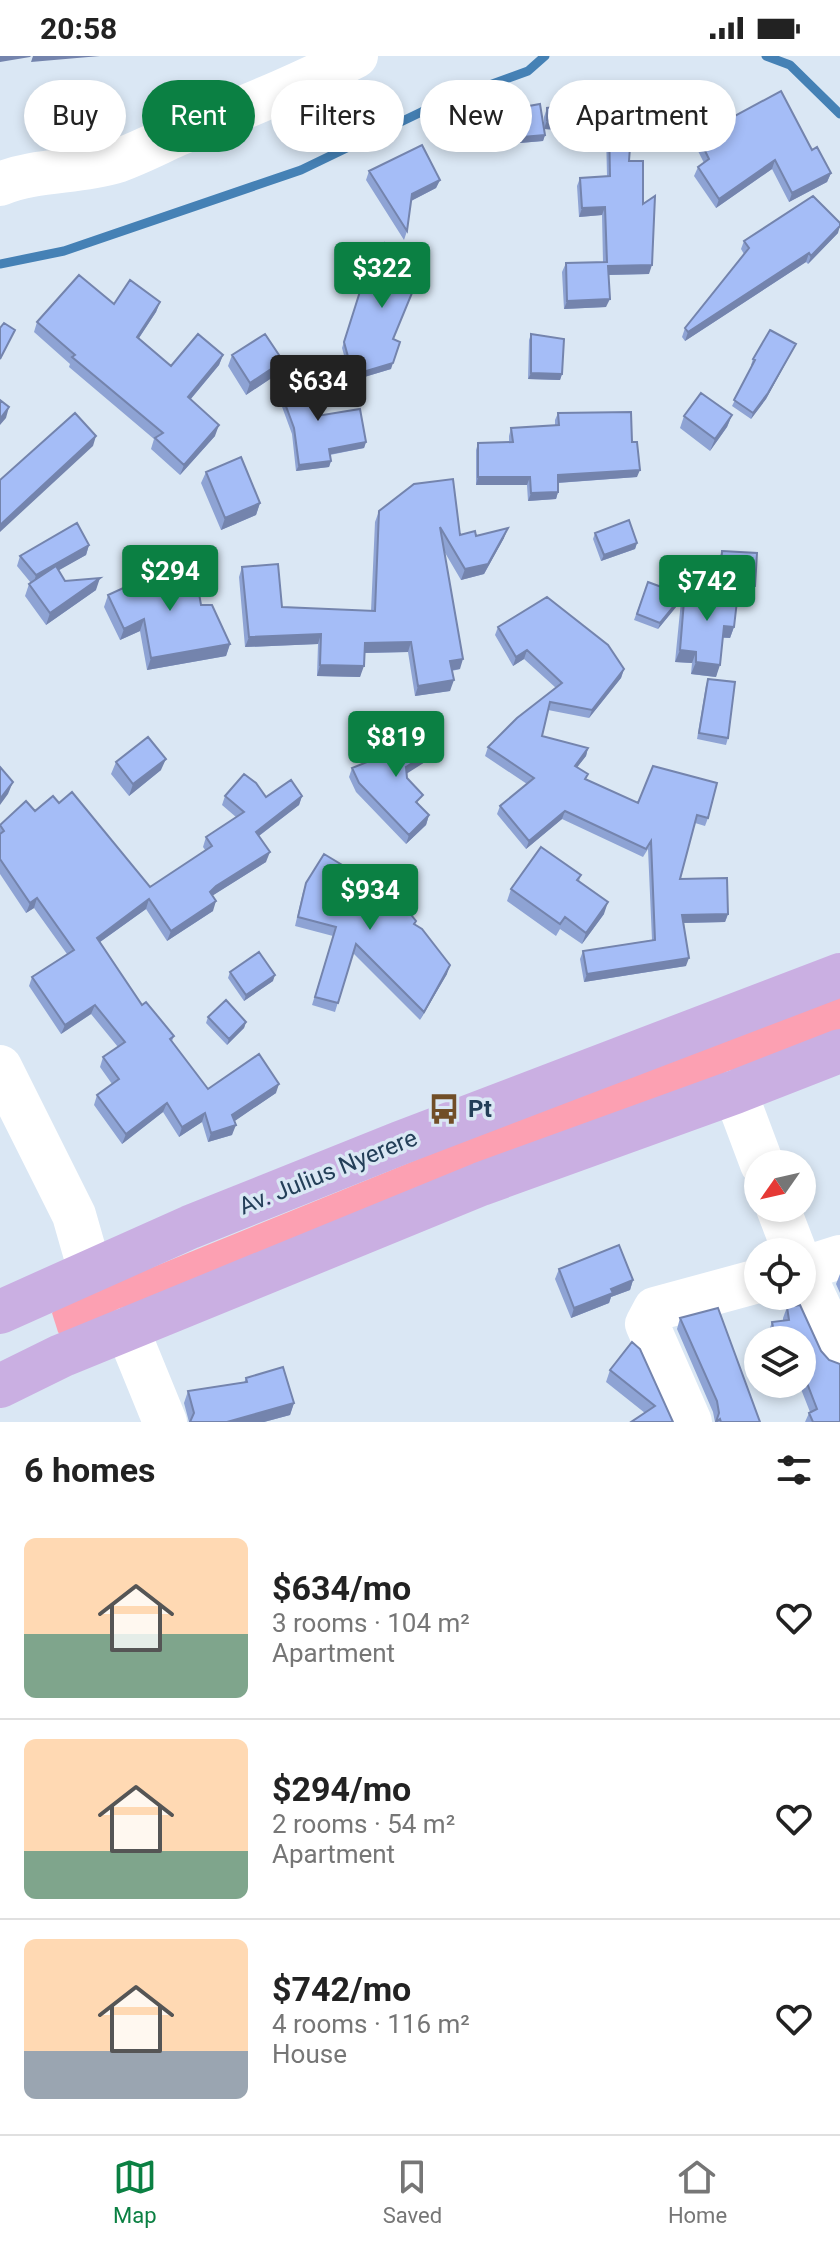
<!DOCTYPE html>
<html lang="en">
<head>
<meta charset="utf-8">
<style>
  :root { --surface:#fff; --page:#f2f2f2; --text:#222; --muted:#767676; --line:#e0e0e0; --accent:#0b8043 }
  body { margin:0; font-family:Roboto,sans-serif; background:var(--page); color:var(--text); height:100vh; display:flex; flex-direction:column; font-size:30px; white-space:nowrap }
  * { box-sizing:border-box; margin:0 }
  p { font-size:26px; color:var(--muted) }
  .icon { flex:none; width:44px; height:44px; fill:none; stroke:currentColor; stroke-width:2; stroke-linecap:round; stroke-linejoin:round }
  .map { position:relative; height:1366px; overflow:hidden }
  .drawer { display:flex; flex-direction:column; background:var(--surface); flex:1 }
  .drawer>* { flex:none }
  .guide { position:absolute; left:24px; top:24px; width:792px; height:72px; display:flex; gap:16px }
  .needle { width:52px; rotate:236deg }
  .tools { position:absolute; left:744px; top:1094px; display:grid; gap:16px }
  .tools a { display:grid; place-items:center; width:72px; height:72px; border-radius:50%; background:var(--surface); box-shadow:0 4px 12px #0003; font-size:40px }
  .price { position:absolute; translate:-50% -68px; padding:0 18px; border-radius:8px; background:var(--accent); color:#fff; font-size:26px; line-height:52px; filter:drop-shadow(0 2px 4px #0008) }
  .price::after { content:''; position:absolute; left:50%; top:48px; width:24px; height:18px; margin-left:-12px; background:inherit; clip-path:polygon(0 0,100% 0,50% 100%) }
  .price.active { background:#222; color:#fff }
  ul { padding:0; list-style:none }
  li { display:flex; align-items:center; gap:24px; height:200px; padding:0 24px }
  li+li { border-top:2px solid var(--line) }
  li span { display:grid; place-items:center; flex:none; width:224px; height:160px; border-radius:12px; color:#555 }
  li>.icon { margin-inline-start:auto }
  span .icon { width:96px; height:96px; fill:#fffc; stroke-width:1 }
  li b { font-size:34px }
  h2 { display:flex; justify-content:space-between; align-items:center; height:96px; padding:0 24px; font-size:34px }
  .pill { padding:0 28px; border-radius:36px; background:var(--surface); box-shadow:0 4px 12px #0003; font-size:28px; line-height:72px }
  .pill.active { background:var(--accent); color:#fff }
  .status { display:flex; justify-content:space-between; align-items:center; height:56px; padding:0 40px; background:var(--surface); direction:ltr }
  .status svg { height:22px; fill:currentColor }
  .tabs { display:flex; justify-content:space-around; align-items:center; height:112px; border-top:2px solid var(--line); background:var(--surface); font-size:22px; color:var(--muted) }
  .tabs a { display:grid; justify-items:center; gap:4px }
  .tabs .active { color:var(--accent) }
  .map>svg:first-child { display:block }
</style>
</head>
<body>
<div class="status"><b>20:58</b><svg viewBox="0 0 49 12"><path d="M0 12V9h3v3zM5 12V6h3v6zM10 12V3h3v9zM15 12V0h3v12zM26 1h20v11H26zM47 4h2v5h-2z"/></svg></div>
<div class="map">
<svg width="840" height="1366" viewBox="0 0 840 1366">
  <rect width="100%" height="100%" fill="#dae7f4"/>
  <!-- green -->
  <path fill="#fca0b2" d="M840,938V986L64,1284L58,1276L52,1257L60,1249L465,1084Z"/>
  <g fill="none" stroke-linecap="round" stroke-linejoin="round">
    <!-- stream -->
    <path stroke="#4581b5" stroke-width="9" d="M766,0L790,9L840,58
      M0,208L64,195L301,114L440,47L528,15L545,0"/>
    <!-- minor -->
    <path stroke="#fff" stroke-width="44" d="M0,128C36,113 77,117 114,106C135,99 156,88 176,79C237,54 297,31 356,0
      M0,1011L74,1159L90,1215
      M735,1036L762,1108
      M778,1152L795,1196
      M802,1213L840,1201
      M802,1215L840,1295
      M127,1273L165,1366
      M690,1366L647,1268L655,1253L758,1225"/>
    <!-- major -->
    <path stroke="#caafe2" stroke-width="44" d="M0,1256L190,1171L400,1087L840,919
      M0,1330L61,1300L481,1128L735,1036L840,995"/>
  </g>
  <!-- wall -->
  <path fill="#8ea3d4" d="M598,33L629,105L643,148L649,218L608,219L606,251L564,253L562,216L566,207L603,206L602,159L579,161L577,130L580,122L607,120L606,77L544,73V61L547,52L594,46Z
    M461,45L545,79L543,85L475,91L476,84L462,82L459,51Z
    M683,50L722,67L812,94L831,117L827,126L789,146L772,113L716,152L694,120L698,111L704,107L680,59Z
    M369,115L440,124L436,132L411,145L407,175L404,184L366,124Z
    M838,177L808,208L806,206L685,285L682,281L685,272L744,198L741,193L744,185Z
    M385,187L393,283L391,313L351,325L342,292L363,226L377,230L383,193Z
    M160,246L156,256L139,282L171,310L223,299L219,309L190,344L215,380L180,419L151,393L154,383L69,311L70,308L34,276L37,266L114,248Z
    M531,278L562,318L560,324L528,323L529,284Z
    M793,294L766,343L751,363L732,350L752,310L751,309L753,303Z
    M232,299L279,317L246,339L228,310Z
    M276,323L317,360L366,386L364,392L330,399L331,405L329,411L296,415L292,378L274,329Z
    M558,357L632,386L637,421L558,427V436L556,443L528,445L527,429H476V394L478,387L509,386V380L511,372L555,369V364Z
    M732,359L727,371L710,395L680,372L684,360Z
    M206,416L260,447L256,459L221,474L201,427Z
    M379,455L460,479L504,482L484,518L461,524L444,495L460,613L452,615L450,635L415,640L408,596L365,597L360,621L317,620L318,588L245,591L239,521L242,511L282,551L371,555L375,466Z
    M595,477L637,487L635,493L601,505L593,483Z
    M89,489L86,499L58,514L65,525L96,534L46,569L25,540L29,528L31,527L17,510L20,500Z
    M722,495L751,542L737,541L734,571L730,582H723L716,621L691,618L692,607L675,606L681,545L685,533L703,539L705,532L716,534L717,507Z
    M648,526L683,539L681,545L658,573L634,564Z
    M108,539L201,549L230,588L226,600L147,614L140,575L120,584L104,551Z
    M498,571L624,613L621,622L589,662L548,654L542,680L588,692L586,700L577,711L588,718L586,723L638,747L708,762L705,770L695,767L680,823L728,858L725,866L684,867L686,910L584,926L580,903L583,895L652,884L648,793L643,801L562,763L526,793L497,758L500,750L527,728L485,700L488,691L556,632L524,603L513,610L495,579Z
    M708,623L728,682L726,689L697,683L706,629Z
    M376,680L405,690L436,692L433,701L406,717L407,722L419,749L429,759L426,769L406,788L356,736L349,721L352,712L373,703L372,689Z
    M116,706L161,714L129,740L111,718Z
    M225,740H302L299,749L259,780L266,806L213,839V855L167,885L146,853L100,886L142,949L174,980L172,985L208,1033L276,1037L234,1065L232,1079L208,1086L202,1066L179,1081L163,1056L122,1088L94,1049L97,1039L112,1028L100,1011L103,1001L118,991L91,958L61,978L29,930L32,921L67,898L34,852L26,857L0,818V769L59,747L150,831L206,795L203,791L206,781L236,761L222,749Z
    M359,819L376,820L404,849L416,865L415,869L447,918L420,964L353,897L335,956L312,949L333,880L295,870L303,836L306,827Z
    M581,819L579,825L604,858L582,888L560,873L556,880L507,845L511,833Z
    M230,916L273,925L244,945L228,922Z
    M208,961L246,966L244,972L227,989L206,967Z
    M559,1213L633,1224L630,1234L611,1241L609,1247L571,1262L555,1223Z
    M840,1218V1237L836,1228Z
    M787,1251L829,1304L840,1366H805L809,1357L810,1356L799,1328H802V1284H769L768,1277L772,1266L783,1265V1262Z
    M680,1262L760,1366H715L713,1356L677,1273Z
    M632,1286L673,1366L645,1357L606,1326L610,1314Z
    M246,1322L294,1347L290,1359L264,1366H189L184,1347L188,1335L244,1327Z"/>
  <!-- shaded-wall -->
  <path fill="#7484ad" d="M0,0H31L30,1L0,6Z
    M33,0H100L31,6Z
    M547,64L609,68L606,77L544,73Z
    M545,79L543,85L475,91L478,85Z
    M775,104L772,113L716,152L719,143Z
    M831,117L827,126L789,146L792,137Z
    M440,124L436,132L409,146L412,138Z
    M605,151L602,159L579,161L582,152Z
    M840,170L838,177L808,208L811,200Z
    M809,197L806,206L685,285L688,276Z
    M652,209L649,218L605,219L608,210Z
    M610,243L606,251L564,253L567,245Z
    M160,246L156,256L133,291L137,281Z
    M796,288L766,343L751,363L753,357Z
    M223,299L219,309L184,351L188,341Z
    M283,305L279,317L246,339L250,327Z
    M393,307L391,313L351,325L353,319Z
    M531,317L562,318L560,324L528,323Z
    M9,351L6,362L0,369V363Z
    M732,359L727,371L710,395L715,383Z
    M219,369L215,380L180,419L184,409Z
    M96,380L93,390L0,476V469Z
    M366,386L364,392L327,399L329,393Z
    M331,405L329,411L296,415L299,409Z
    M640,414L637,421L555,427L558,419Z
    M478,421H530L527,429H476Z
    M558,436L556,443L528,445L531,437Z
    M260,447L256,459L221,474L225,462Z
    M508,472L504,482L484,518L461,524L465,513Z
    M637,487L635,493L601,505L604,499Z
    M89,489L86,499L33,529L36,519Z
    M100,522L96,534L46,569L50,557Z
    M720,529L755,530L751,542L716,540Z
    M683,539L681,545L658,573L660,567Z
    M144,563L140,575L120,584L124,573Z
    M724,570L734,571L730,582L720,581Z
    M321,578L318,588L245,591L249,581Z
    M411,586L408,596L361,597L365,587Z
    M230,588L226,600L147,614L151,602Z
    M527,594L524,603L513,610L516,601Z
    M680,594L696,596L692,607L675,606Z
    M463,603L460,613L447,615L450,605Z
    M696,606L720,609L716,621L691,618Z
    M320,609L364,610L360,621L317,620Z
    M624,613L621,622L589,662L592,654Z
    M454,624L450,635L415,640L418,630Z
    M436,692L433,701L403,720L406,711Z
    M588,692L586,700L572,718L575,710Z
    M166,703L161,714L129,740L133,728Z
    M13,726L8,738L0,749V743Z
    M302,740L299,749L252,785L256,776Z
    M565,755L562,763L526,793L529,785Z
    M429,759L426,769L406,788L409,779Z
    M270,796L266,806L212,840L210,836L216,830Z
    M37,842L34,852L26,857L30,847Z
    M149,843L146,853L93,891L97,882Z
    M216,845L213,855L167,885L171,875Z
    M608,846L604,858L582,888L586,877Z
    M728,858L725,866L679,867L682,859Z
    M689,902L686,910L584,926L587,918Z
    M450,909L447,918L420,964L424,956Z
    M275,919L273,925L244,945L246,939Z
    M95,949L91,958L61,978L65,969Z
    M246,966L244,972L227,989L229,983Z
    M279,1028L276,1037L229,1069L232,1059Z
    M167,1047L163,1056L122,1088L126,1078Z
    M205,1057L202,1066L179,1081L182,1071Z
    M236,1069L232,1079L208,1086L211,1077Z
    M633,1224L630,1234L611,1241L609,1247L571,1262L574,1252L611,1233Z
    M294,1347L290,1359L264,1366H227Z"/>
  <!-- building -->
  <path fill="#a5bdf7" stroke="#7484ad" stroke-width="2" d="M598,33L634,36L629,105H643V148L655,140L652,209L608,210L610,243L567,245L566,207L607,206L605,151L582,152L580,122L610,120L609,68L547,64V52L597,46Z
    M781,35L812,94L817,91L831,117L792,137L775,104L719,143L698,111L709,103L683,50L707,38L722,67Z
    M488,43L489,57L540,48L545,79L478,85V78L464,76L461,45Z
    M422,89L440,124L412,138L407,175L369,115Z
    M813,140L840,167V170L811,200L809,197L688,276L685,272L749,192L744,185Z
    M385,187L424,195L419,220L393,283L400,286L393,307L353,319L344,286L363,226L379,231Z
    M79,219L114,248L130,224L160,246L137,281L171,310L198,278L223,299L188,341L219,369L184,409L155,382L163,377L72,301L75,299L37,266Z
    M4,267L15,274L0,303V272Z
    M770,274L796,288L768,337L753,357L734,344L755,304L753,303Z
    M265,278L283,305L250,327L232,299Z
    M531,278L564,283L562,318L531,317Z
    M300,314L317,360L360,353L366,386L329,393L331,405L299,409L294,372L276,323Z
    M701,337L732,359L715,383L684,360Z
    M0,344L9,351L0,363Z
    M631,356L632,386H637L640,414L558,419V436L531,437L530,421H478V387L513,386L511,372L559,369L558,357Z
    M75,357L96,380L0,469V424Z
    M241,401L260,447L225,462L206,416Z
    M453,423L460,479L475,475L476,480L508,472L488,508L465,513L440,471L463,603L450,605L454,624L418,630L411,586L365,587L364,610L320,609L321,578L249,581L242,511L278,508L282,551L375,555L379,455L414,428Z
    M629,464L637,487L604,499L595,477Z
    M77,467L89,489L36,519L20,500Z
    M722,495L757,497L755,530L720,529Z
    M56,510L65,525L100,522L50,557L29,528Z
    M195,514L201,549H212L230,588L151,602L144,563L124,573L108,539L156,517Z
    M648,526L683,539L660,567L637,558Z
    M705,532L738,536L734,571L724,570L720,609L696,606V596L680,594L685,533L704,540Z
    M547,541L608,589L624,613L592,654L550,646L542,680L588,692L575,710L588,718L585,723L638,747L653,710L717,727L708,762L697,759L680,823L727,822L728,858L682,859L689,902L587,918L583,895L655,884L651,785L646,793L565,755L529,785L500,750L534,722L488,691L517,662L562,627L527,594L516,601L498,571Z
    M708,623L735,626L728,682L699,677Z
    M404,679L405,690L431,680L436,692L406,711L407,722L423,739L416,746L429,759L409,779L359,727L352,712L377,702L376,680Z
    M148,681L166,703L133,728L116,706Z
    M0,711L13,726L0,743Z
    M244,718L256,727L266,741L291,724L302,740L256,776L270,796L216,830L210,836L216,845L171,875L149,843L97,882L142,949L146,946L174,980L170,983L208,1033L259,998L279,1028L232,1059L236,1069L211,1077L205,1057L182,1071L167,1047L126,1078L97,1039L119,1023L103,1001L125,986L95,949L65,969L32,921L74,894L37,842L30,847L0,803V778L4,775L0,769L26,745L35,755L53,740L59,747L72,736L150,831L212,790L206,781L244,756L225,740Z
    M541,791L581,819L577,824L608,846L586,877L565,861L560,868L511,833Z
    M324,798L359,819L362,812L377,818L376,820L407,840L401,846L416,865L414,868L422,873L450,909L424,956L356,888L338,947L315,941L336,871L298,861L306,827Z
    M259,896L275,919L246,939L230,916Z
    M226,944L246,966L229,983L208,961Z
    M619,1189L633,1224L611,1233L613,1237L574,1252L559,1213Z
    M800,1249L821,1295L829,1304L840,1308V1366H813L809,1357L817,1353L802,1314V1284H776L775,1281L772,1266L789,1264L787,1251Z
    M718,1252L760,1366H721L720,1363L716,1366L719,1357L717,1345L680,1262Z
    M632,1286L640,1293L673,1366H631L655,1350L610,1314Z
    M283,1311L294,1347L227,1366H190L194,1357L188,1335L247,1326L246,1322Z"/>
  <!-- icons -->
  <defs>
    <symbol id="bus-bare" viewBox="-9 -9 18 18"><path d="M-5-6H5V4H4V6H2V4H-2V6H-4V4H-5ZM-3.5-4V0h7V-4ZM-3.5 1.2v1.5H-2V1.2ZM2 1.2v1.5H3.5V1.2Z" fill="#714e27" stroke="#dae7f4" stroke-width="2.5" paint-order="stroke"/></symbol>
  </defs>
  <g fill-rule="evenodd">
    <use href="#bus-bare" x="422" y="1031" width="44" height="44"/>
  </g>
  <g text-anchor="middle" dominant-baseline="central" stroke-width="7" stroke-linejoin="round" paint-order="stroke">
    <!-- poi labels -->
    <g font-size="24" font-weight="bold" fill="#233f58" stroke="#dae7f4" text-anchor="start">
      <text x="468" y="1053">Pt</text>
    </g>
    <!-- street labels -->
    <g font-size="24" fill="#233f58" stroke="#dae7f4">
      <text transform="translate(328 1116) rotate(-22)">Av. Julius Nyerere</text>
    </g>
  </g>
</svg>
<div class="tools">
<a><svg class="needle" viewBox="-14 -14 28 28"><path d="M0-13l5 13h-10z" fill="#e53935"/><path d="M0 13l5-13h-10z" fill="#767676"/></svg></a>
<a><svg class="icon" aria-label="locate" viewBox="0 0 24 24"><circle cx="12" cy="12" r="6"/><path d="M12 2v4M12 18v4M2 12h4M18 12h4"/></svg></a>
<a><svg class="icon" aria-label="layers" viewBox="0 0 24 24"><path d="M12 4l9 5-9 5-9-5zM3 14l9 5 9-5"/></svg></a>
</div>
<b class="price" style="left:382px;top:254px">$322</b>
<b class="price active" style="left:318px;top:367px">$634</b>
<b class="price" style="left:170px;top:557px">$294</b>
<b class="price" style="left:707px;top:567px">$742</b>
<b class="price" style="left:396px;top:723px">$819</b>
<b class="price" style="left:370px;top:876px">$934</b>
<div class="guide">
<a class="pill">Buy</a>
<a class="pill active">Rent</a>
<a class="pill">Filters</a>
<a class="pill">New</a>
<a class="pill">Apartment</a>
</div>
</div>
<section class="drawer">
<h2>6 homes<svg class="icon" aria-label="filters" viewBox="0 0 24 24"><path d="M4 7h16M4 17h16"/><circle cx="9" cy="7" r="2"/><circle cx="15" cy="17" r="2"/></svg></h2>
<ul>
<li><span style="background:linear-gradient(#ffd9b3 60%,#7fa58c 0)"><svg class="icon" aria-label="home" viewBox="0 0 24 24"><path d="M3 11l9-7 9 7M6 9v11h12V9"/></svg></span><div><b>$634/mo</b><p>3 rooms · 104 m²</p><p>Apartment</p></div><svg class="icon" aria-label="heart" viewBox="0 0 24 24"><path d="M12 20l-8-8c-3-5 5-10 8-4 3-6 11-1 8 4z"/></svg></li>
<li><span style="background:linear-gradient(#ffd9b3 70%,#7fa58c 0)"><svg class="icon" aria-label="home" viewBox="0 0 24 24"><path d="M3 11l9-7 9 7M6 9v11h12V9"/></svg></span><div><b>$294/mo</b><p>2 rooms · 54 m²</p><p>Apartment</p></div><svg class="icon" aria-label="heart" viewBox="0 0 24 24"><path d="M12 20l-8-8c-3-5 5-10 8-4 3-6 11-1 8 4z"/></svg></li>
<li><span style="background:linear-gradient(#ffd9b3 70%,#9aa5b1 0)"><svg class="icon" aria-label="home" viewBox="0 0 24 24"><path d="M3 11l9-7 9 7M6 9v11h12V9"/></svg></span><div><b>$742/mo</b><p>4 rooms · 116 m²</p><p>House</p></div><svg class="icon" aria-label="heart" viewBox="0 0 24 24"><path d="M12 20l-8-8c-3-5 5-10 8-4 3-6 11-1 8 4z"/></svg></li>
</ul>
</section>
<nav class="tabs">
<a class="active"><svg class="icon" aria-label="map" viewBox="0 0 24 24"><path d="M3 6l6-2 6 2 6-2v14l-6 2-6-2-6 2zM9 4v14M15 6v14"/></svg>Map</a>
<a><svg class="icon" aria-label="saved" viewBox="0 0 24 24"><path d="M7 4h10v16l-5-4-5 4z"/></svg>Saved</a>
<a><svg class="icon" aria-label="home" viewBox="0 0 24 24"><path d="M3 11l9-7 9 7M6 9v11h12V9"/></svg>Home</a>
</nav>
</body>
</html>
